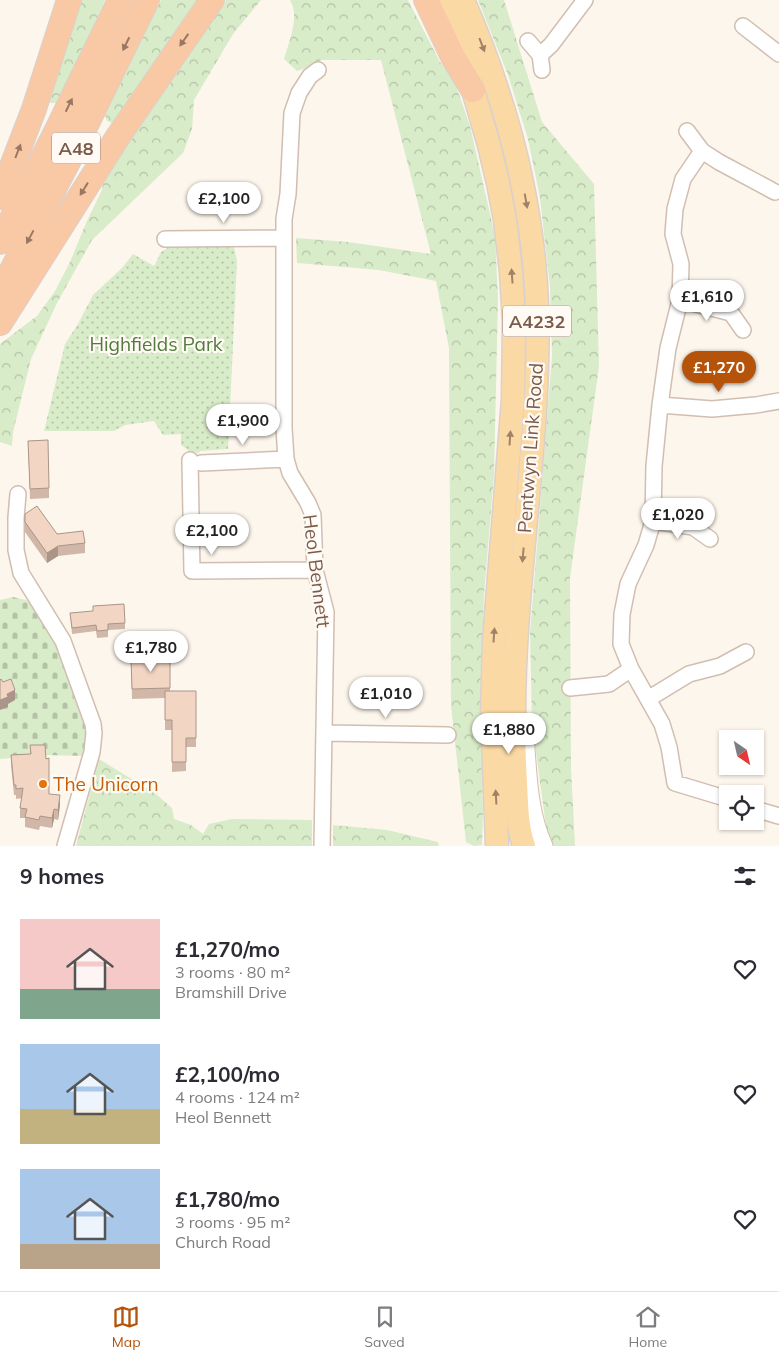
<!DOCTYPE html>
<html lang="en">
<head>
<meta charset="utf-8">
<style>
  :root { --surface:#fff; --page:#f2f2f3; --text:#2b2b33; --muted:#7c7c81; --line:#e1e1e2; --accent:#b45309 }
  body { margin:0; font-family:Mulish,sans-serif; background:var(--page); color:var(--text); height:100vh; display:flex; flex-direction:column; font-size:19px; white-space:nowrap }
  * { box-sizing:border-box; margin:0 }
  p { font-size:16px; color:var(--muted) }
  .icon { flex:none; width:28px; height:28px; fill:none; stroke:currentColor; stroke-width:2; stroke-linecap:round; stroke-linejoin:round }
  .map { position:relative; height:846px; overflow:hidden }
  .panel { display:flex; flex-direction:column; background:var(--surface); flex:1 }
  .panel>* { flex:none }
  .needle { width:32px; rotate:146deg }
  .tools { position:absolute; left:719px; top:730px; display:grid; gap:10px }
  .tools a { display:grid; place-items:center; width:45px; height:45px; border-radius:0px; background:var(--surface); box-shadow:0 1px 4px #0004; font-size:25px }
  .price { position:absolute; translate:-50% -42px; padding:0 11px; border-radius:18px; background:#fff; color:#222; font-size:16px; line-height:32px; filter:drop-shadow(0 1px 2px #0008) }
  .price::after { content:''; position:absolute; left:50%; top:30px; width:15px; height:11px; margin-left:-8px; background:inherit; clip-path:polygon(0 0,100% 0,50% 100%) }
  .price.active { background:var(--accent); color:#fff }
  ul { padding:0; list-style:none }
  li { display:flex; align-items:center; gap:15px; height:125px; padding:0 20px }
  li span { display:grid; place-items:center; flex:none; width:140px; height:100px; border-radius:0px; color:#555 }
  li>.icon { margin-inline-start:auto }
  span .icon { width:60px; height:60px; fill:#fffc; stroke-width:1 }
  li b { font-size:21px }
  h2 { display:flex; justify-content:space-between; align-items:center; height:60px; padding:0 20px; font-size:21px }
  .tab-bar { display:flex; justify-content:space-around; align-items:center; height:70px; border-top:1px solid var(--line); background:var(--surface); font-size:14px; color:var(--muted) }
  .tab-bar a { display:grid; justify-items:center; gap:2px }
  .tab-bar .active { color:var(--accent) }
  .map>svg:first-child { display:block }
</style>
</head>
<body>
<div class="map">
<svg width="779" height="846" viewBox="0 0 779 846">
  <defs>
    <pattern id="green-dots" width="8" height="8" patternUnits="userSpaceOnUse" patternTransform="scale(1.25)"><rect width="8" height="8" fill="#d8ecc9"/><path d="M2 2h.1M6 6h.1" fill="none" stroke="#b4c2a5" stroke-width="1.8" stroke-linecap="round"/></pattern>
    <pattern id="forest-crowns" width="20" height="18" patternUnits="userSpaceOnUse" patternTransform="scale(1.25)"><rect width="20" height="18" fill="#d8ecc9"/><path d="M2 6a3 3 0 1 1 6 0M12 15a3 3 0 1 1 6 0" fill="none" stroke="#b4c2a5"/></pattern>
    <pattern id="cemetery-stones" width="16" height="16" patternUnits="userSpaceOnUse" patternTransform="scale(1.25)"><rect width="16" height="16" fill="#d8ecc9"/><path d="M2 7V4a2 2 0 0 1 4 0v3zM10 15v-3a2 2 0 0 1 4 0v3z" fill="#b4c2a5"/></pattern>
  </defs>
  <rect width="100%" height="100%" fill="#fdf6ec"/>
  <!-- green -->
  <path fill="url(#green-dots)" d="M169,247H234L237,261L228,449L200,451L199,453L188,452V450L181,445V434L163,435L154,421L125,425L114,431H44L65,344L78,324L93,295L122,268L133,254L154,266L161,252Z"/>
  <!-- forest -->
  <path fill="url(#forest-crowns)" d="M75,0H105L58,103H51L45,96Z
    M161,0H200L114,124L107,121L105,115Z
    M226,0H261L233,34L194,100L192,129L183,153L92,240L57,303L31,359L13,432L12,446L0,442V344L37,316L55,291L70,262L86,223L101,192L107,171L191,46Z
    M290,0H408L440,62L454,80L470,126L495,236L498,298L494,474L484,595L480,703L483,810L482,845L474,846L466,842L451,705L449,348L436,281L379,270L297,263L296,238L348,242L431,254L381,60H321L312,66L297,71L284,59C289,42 300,16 290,0Z
    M478,0H504L542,122L594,184L599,366L570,578L571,768L575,846H554L547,834L532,722L530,633L552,355L550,287L540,198L528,139L508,75Z
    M99,759L156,794L172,808L174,819L191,825L203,834L209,824L232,819L312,820V846H76Z
    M333,825L387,830L438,842L439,846H333Z"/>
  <!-- cemetery -->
  <path fill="url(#cemetery-stones)" d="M13,597L26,600L38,607L57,641L88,726L86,756L45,755L0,759V600Z"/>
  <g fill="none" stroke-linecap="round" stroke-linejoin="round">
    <defs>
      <path id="minor" d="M743,26L779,54
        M528,41L540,55
        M318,70L310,76L299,93L292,113L288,194L284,219V428L286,459L290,473L308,503L313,515L315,570L326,612L322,846
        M542,70L540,55L551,45L585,0
        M687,131L702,151L719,162L775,192
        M165,239L283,238
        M680,300L731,313L743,330
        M660,405L712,409L756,405L779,401
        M190,460L192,571L315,570
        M201,463L286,459
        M18,494L16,518V550L21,573L63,641L93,724L94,733L92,752L65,846
        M653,521L693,527L710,539
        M631,669L662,724L669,747L675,783L728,799
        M570,688L609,684L631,669L621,644L622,614L628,584L646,545L653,521L654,466L660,405L668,348L680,300L681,264L673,234L675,209L683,179L702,151
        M648,699L689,674L720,666L746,652
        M324,733L448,735
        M755,809L779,816"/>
      <path id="tertiary" d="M524,735C527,771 527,812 543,846"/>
      <path id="primary" d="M439,0L464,54L473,90L489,145L498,183L505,220L511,272L514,322L513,399L494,640L492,712L497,846
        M463,0C505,96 533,198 537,304C540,387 530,471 523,554C516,630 511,706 516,782C517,803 517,826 524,846"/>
      <path id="trunk" d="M426,0L453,57L473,90
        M0,197L34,109L69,0
        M0,242L57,130L120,0
        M0,293L71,156L147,0
        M0,323L119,135L212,0"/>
    </defs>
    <!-- minor casing -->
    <use href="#minor" stroke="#d1beb0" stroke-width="18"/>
    <!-- tertiary casing -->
    <use href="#tertiary" stroke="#d1beb0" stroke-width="21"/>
    <!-- primary casing -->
    <use href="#primary" stroke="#dad1cd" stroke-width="25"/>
    <!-- trunk casing -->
    <use href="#trunk" stroke="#dad1cd" stroke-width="26"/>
    <!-- minor -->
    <use href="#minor" stroke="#fff" stroke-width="15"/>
    <!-- tertiary -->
    <use href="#tertiary" stroke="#fff" stroke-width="19"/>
    <!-- primary -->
    <use href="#primary" stroke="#fbd9a5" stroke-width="22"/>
    <!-- trunk -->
    <use href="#trunk" stroke="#f9c8a4" stroke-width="24"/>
  </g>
  <!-- wall -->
  <path fill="#d1b7a8" d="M28,441L49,488V498L30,499Z
    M25,514L57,534L85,543V553L58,556L47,563L25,532Z
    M70,613L125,623V629L108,630V637L97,638L96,631L72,634Z
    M131,658H170V691H196V747H186V771L172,772V730H165V698L132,699Z
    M30,745L49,794L60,805L58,820L54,819L52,828L40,826L39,830L25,827V818H20V808L22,798L16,799V795H14L11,765V755L30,754Z"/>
  <!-- shaded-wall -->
  <path fill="#aa9588" d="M58,546V556L47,563V553Z
    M15,690V700L8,704V707L0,710V700L7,694Z
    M60,795V805L58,820V810Z
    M54,809V819L52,828V818Z"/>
  <!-- building -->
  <path fill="#f3d5c3" stroke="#aa9588" d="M48,440L49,488L30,489L28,441Z
    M37,506L57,534L83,531L85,543L58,546L47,553L25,522V514Z
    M124,604L125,623L108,624V630L97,631L96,625L72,628L70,613L93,611V606Z
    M131,658H170V688L132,689Z
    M1,679L3,682L11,679L15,690L7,694L8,697L0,700V680Z
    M165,691H196V738H186V762H172V720H165Z
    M30,745H45L46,759L49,758V794L60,795L58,810L54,809L52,818L40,816L39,820L25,817L27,809L20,808L23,788L16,789V785H14L11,755L31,754Z"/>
  <!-- one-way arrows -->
  <defs><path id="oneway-solid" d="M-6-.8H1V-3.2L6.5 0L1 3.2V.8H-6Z" transform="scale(1.25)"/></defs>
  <g fill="#9a7763">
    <use href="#oneway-solid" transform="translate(184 40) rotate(125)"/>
    <use href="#oneway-solid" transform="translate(126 44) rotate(116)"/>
    <use href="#oneway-solid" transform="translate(69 105) rotate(-64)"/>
    <use href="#oneway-solid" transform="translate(18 151) rotate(-69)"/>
    <use href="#oneway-solid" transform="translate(84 189) rotate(122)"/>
    <use href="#oneway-solid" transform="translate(30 237) rotate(118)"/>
  </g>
  <g fill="#a18267">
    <use href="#oneway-solid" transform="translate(482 45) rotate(69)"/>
    <use href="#oneway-solid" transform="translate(526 201) rotate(80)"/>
    <use href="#oneway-solid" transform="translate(512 276) rotate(-94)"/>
    <use href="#oneway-solid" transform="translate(510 438) rotate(-86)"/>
    <use href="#oneway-solid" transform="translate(523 555) rotate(95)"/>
    <use href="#oneway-solid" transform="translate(494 635) rotate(-86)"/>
    <use href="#oneway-solid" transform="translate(496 797) rotate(-93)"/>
  </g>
  <!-- markers -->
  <circle fill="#e8710a" stroke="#fffaf3" stroke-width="2" cx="43" cy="784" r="5"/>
  <g text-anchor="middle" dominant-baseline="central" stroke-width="4.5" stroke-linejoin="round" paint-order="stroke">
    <!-- shield labels -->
    <g fill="#fffaf3" stroke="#a28b7f" stroke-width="1">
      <rect x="52" y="132.5" width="48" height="31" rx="4"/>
      <rect x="503" y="305.5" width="68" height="31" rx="4"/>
    </g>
    <g font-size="18" font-weight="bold" fill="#7a5c4d">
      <text x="76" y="148">A48</text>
      <text x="537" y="321">A4232</text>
    </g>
    <!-- park labels -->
    <g font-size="19" fill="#537a41" stroke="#fffaf3">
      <text x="156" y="344">Highfields Park</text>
    </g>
    <!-- street labels -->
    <g font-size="19" fill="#7a5c4d" stroke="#fffaf3">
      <text transform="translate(530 448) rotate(-86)">Pentwyn Link Road</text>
      <text transform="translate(317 571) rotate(83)">Heol Bennett</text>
    </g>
    <!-- food labels -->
    <g font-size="19" fill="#c56008" stroke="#fffaf3" text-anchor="start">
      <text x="53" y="784">The Unicorn</text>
    </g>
  </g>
</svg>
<div class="tools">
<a><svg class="needle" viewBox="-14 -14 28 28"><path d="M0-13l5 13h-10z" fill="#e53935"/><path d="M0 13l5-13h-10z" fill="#7c7c81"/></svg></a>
<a><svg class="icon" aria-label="locate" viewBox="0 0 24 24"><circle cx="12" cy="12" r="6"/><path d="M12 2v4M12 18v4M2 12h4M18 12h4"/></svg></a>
</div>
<b class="price" style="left:224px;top:224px">£2,100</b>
<b class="price" style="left:707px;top:322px">£1,610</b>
<b class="price active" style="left:719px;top:393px">£1,270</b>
<b class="price" style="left:243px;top:446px">£1,900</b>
<b class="price" style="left:678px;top:540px">£1,020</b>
<b class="price" style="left:212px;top:556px">£2,100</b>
<b class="price" style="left:151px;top:673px">£1,780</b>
<b class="price" style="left:386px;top:719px">£1,010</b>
<b class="price" style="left:509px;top:755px">£1,880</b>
</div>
<section class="panel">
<h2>9 homes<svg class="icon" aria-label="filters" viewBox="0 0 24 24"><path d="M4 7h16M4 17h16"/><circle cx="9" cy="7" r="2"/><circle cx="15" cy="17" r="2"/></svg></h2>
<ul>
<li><span style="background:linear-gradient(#f6c9c9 70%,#7fa58c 0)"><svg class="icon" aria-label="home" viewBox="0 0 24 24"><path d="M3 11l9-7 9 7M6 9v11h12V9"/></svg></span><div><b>£1,270/mo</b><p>3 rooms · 80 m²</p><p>Bramshill Drive</p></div><svg class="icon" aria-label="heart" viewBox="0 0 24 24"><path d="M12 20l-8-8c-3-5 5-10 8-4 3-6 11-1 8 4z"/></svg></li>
<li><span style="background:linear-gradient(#a9c7e8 65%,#c2b280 0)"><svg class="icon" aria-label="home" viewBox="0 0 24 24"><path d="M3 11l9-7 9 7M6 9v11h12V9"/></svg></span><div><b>£2,100/mo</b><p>4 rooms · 124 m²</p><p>Heol Bennett</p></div><svg class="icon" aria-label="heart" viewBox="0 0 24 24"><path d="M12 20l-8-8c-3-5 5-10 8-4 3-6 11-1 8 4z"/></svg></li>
<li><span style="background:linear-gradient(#a9c7e8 75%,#b9a48a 0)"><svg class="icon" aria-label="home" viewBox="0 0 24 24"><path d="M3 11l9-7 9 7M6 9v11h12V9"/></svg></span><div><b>£1,780/mo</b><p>3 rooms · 95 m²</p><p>Church Road</p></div><svg class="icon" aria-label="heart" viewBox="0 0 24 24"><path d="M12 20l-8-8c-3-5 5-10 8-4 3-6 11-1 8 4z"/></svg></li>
</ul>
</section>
<nav class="tab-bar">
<a class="active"><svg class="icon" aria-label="map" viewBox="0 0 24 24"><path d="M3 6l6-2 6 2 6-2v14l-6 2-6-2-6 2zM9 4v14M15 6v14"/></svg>Map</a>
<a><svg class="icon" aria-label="saved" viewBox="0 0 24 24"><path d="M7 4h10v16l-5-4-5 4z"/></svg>Saved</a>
<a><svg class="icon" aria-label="home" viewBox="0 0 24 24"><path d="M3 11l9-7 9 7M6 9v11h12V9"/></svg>Home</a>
</nav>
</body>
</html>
